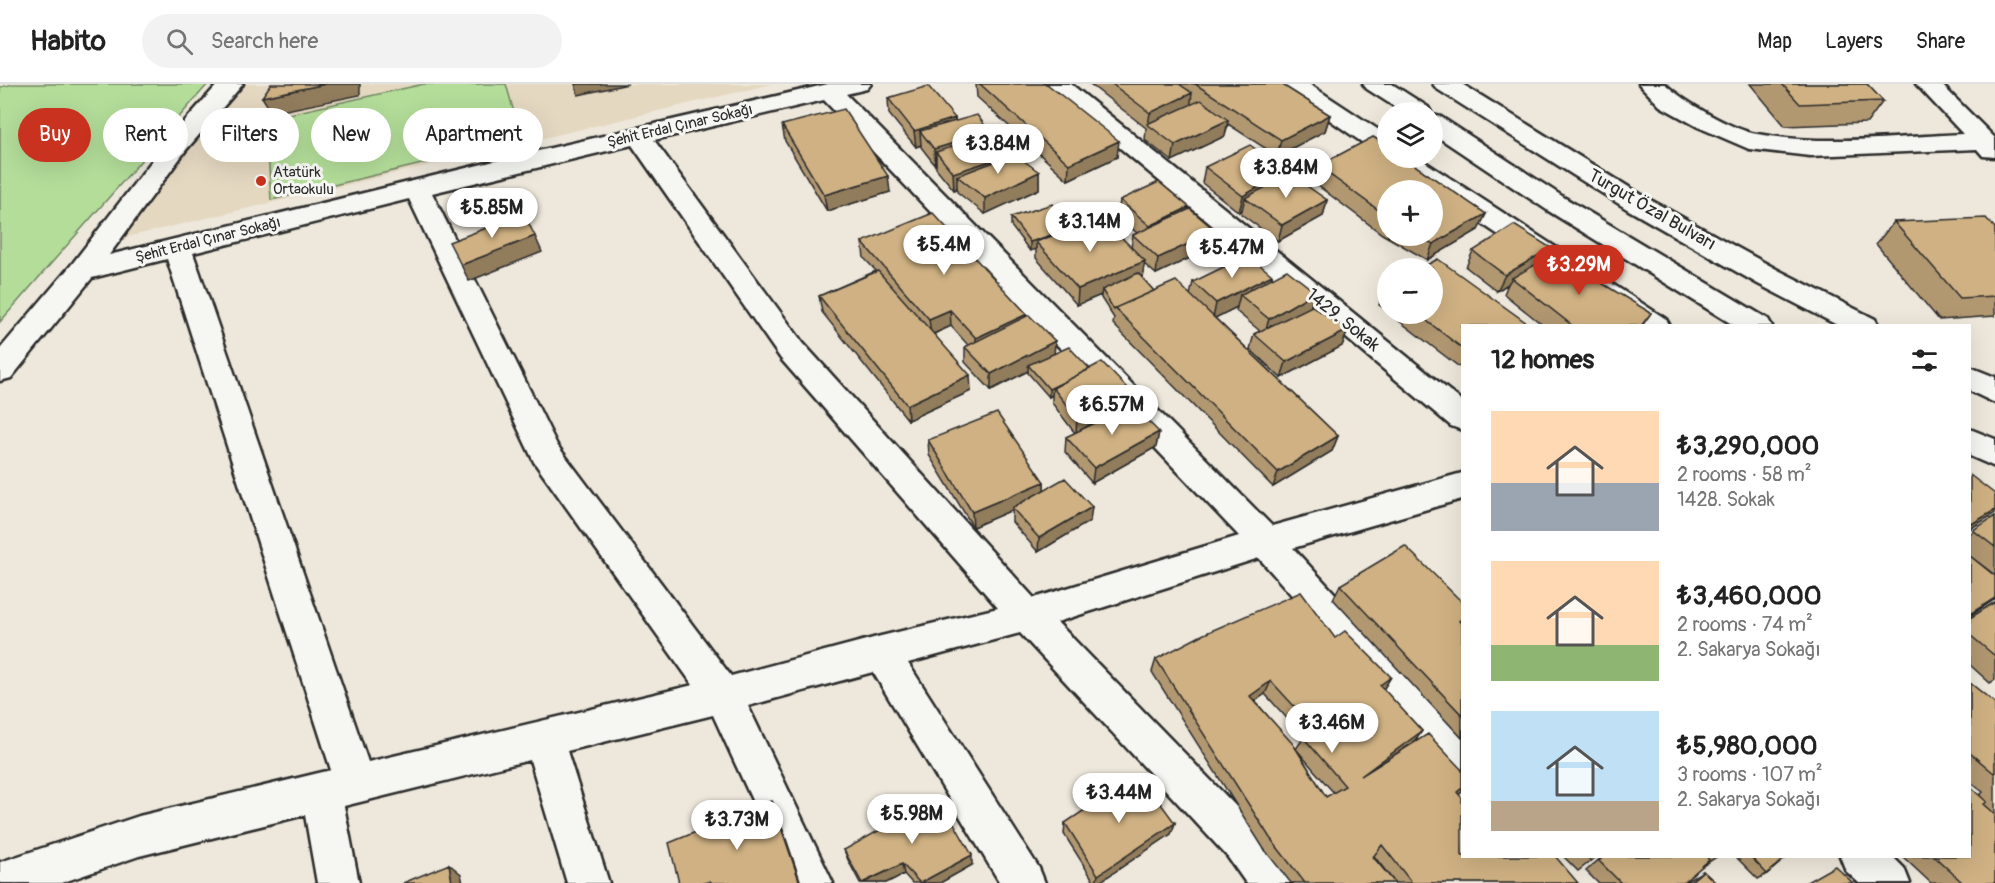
<!DOCTYPE html>
<html lang="en">
<head>
<meta charset="utf-8">
<style>
  :root { --surface:#fff; --page:#f2f2f2; --text:#222; --muted:#767676; --line:#e0e0e0; --accent:#c8321e }
  body { margin:0; font-family:Pangolin,sans-serif; background:var(--page); color:var(--text); height:100vh; display:flex; flex-direction:column; font-size:22px; white-space:nowrap }
  * { box-sizing:border-box; margin:0 }
  p { font-size:20px; color:var(--muted) }
  .icon { flex:none; width:33px; height:33px; fill:none; stroke:currentColor; stroke-width:2; stroke-linecap:round; stroke-linejoin:round }
  .map { position:relative; flex:1; overflow:hidden }
  .panel { position:absolute; left:1461px; top:240px; width:510px; height:534px; display:flex; flex-direction:column; background:var(--surface); border-radius:0px; box-shadow:0 6px 24px #0002 }
  .panel>* { flex:none }
  .banner { position:absolute; left:18px; top:24px; width:570px; height:54px; display:flex; gap:12px }
  .buttons { position:absolute; left:1377px; top:18px; display:grid; gap:12px }
  .buttons a { display:grid; place-items:center; width:66px; height:66px; border-radius:50%; background:var(--surface); box-shadow:0 6px 24px #0002; font-size:30px }
  .price { position:absolute; translate:-50% -51px; padding:0 14px; border-radius:21px; background:#fff; color:#222; font-size:20px; line-height:39px; filter:drop-shadow(0 2px 3px #0008) }
  .price::after { content:''; position:absolute; left:50%; top:36px; width:18px; height:14px; margin-left:-9px; background:inherit; clip-path:polygon(0 0,100% 0,50% 100%) }
  .price.active { background:var(--accent); color:#fff }
  ul { padding:0; list-style:none }
  li { display:flex; align-items:center; gap:18px; height:150px; padding:0 30px }
  li span { display:grid; place-items:center; flex:none; width:168px; height:120px; border-radius:0px; color:#555 }
  li>.icon { margin-inline-start:auto }
  span .icon { width:72px; height:72px; fill:#fffc; stroke-width:1 }
  li b { font-size:26px }
  h2 { display:flex; justify-content:space-between; align-items:center; height:72px; padding:0 30px; font-size:26px }
  .chip { padding:0 21px; border-radius:27px; background:var(--surface); box-shadow:0 6px 24px #0002; font-size:21px; line-height:54px }
  .chip.active { background:var(--accent); color:#fff }
  header { display:flex; align-items:center; gap:36px; box-sizing:border-box; height:84px; padding:0 30px; background:var(--surface); border-bottom:2px solid var(--line) }
  header strong { font-size:28px }
  nav { display:flex; gap:33px; margin-inline-start:auto; font-size:21px }
  .search { width:420px; height:54px; background:var(--page); display:flex; align-items:center; gap:15px; box-sizing:border-box; padding:0 21px; border-radius:33px; color:var(--muted); font-size:22px }
  .map>svg:first-child { display:block }
</style>
</head>
<body>
<header>
<strong>Habito</strong>
<div class="search"><svg class="icon" aria-label="search" viewBox="0 0 24 24"><circle cx="10" cy="10" r="6"/><path d="M15 15l6 6"/></svg>Search here</div>
<nav><a>Map</a><a>Layers</a><a>Share</a></nav>
</header>
<div class="map">
<svg width="1995" height="799" viewBox="0 0 1995 799">
  <rect width="100%" height="100%" fill="#eee8dc"/>
  <filter id="ink" filterUnits="userSpaceOnUse"><feTurbulence type="fractalNoise" baseFrequency=".0167" numOctaves="2"/><feDisplacementMap in="SourceGraphic" scale="12" xChannelSelector="R" yChannelSelector="G"/><feConvolveMatrix kernelMatrix="1 2 1 2 8 2 1 2 1" color-interpolation-filters="sRGB"/></filter>
  <g filter="url(#ink)">
    <!-- built -->
    <path fill="#e5d8c1" d="M240,0H772L123,154L205,33Z"/>
    <!-- green -->
    <path fill="#b3dd99" stroke="#6f8462" stroke-width="1.5" d="M14,0H208L0,238V3Z
      M424,0H506L522,56L271,116L266,35Z"/>
    <g fill="none" stroke-linecap="round" stroke-linejoin="round">
      <defs>
        <path id="street" d="M218,0H243L186,66L109,171L495,77L828,0H871L867,5L846,10L1272,442L1462,389V415L1293,464L1462,648V694L1448,689L1259,474L1057,538L1257,744L1286,784L1292,799H1246L1227,772L1020,549L908,579L1039,784L1045,799H1000L873,588L748,622L833,799H790L713,631L567,667L609,799H567L530,676L344,722L359,799H317L305,731L139,772L61,799H0V778L139,732L331,686L167,175L92,194L11,294L0,297V265L72,180L168,56ZM824,16L1239,452L1034,514L803,259L654,56ZM632,61L781,275L998,524L881,552L731,592L557,361L432,109ZM409,115L534,378L693,601L368,678L193,169Z
          M1044,0H1071L1462,317V346L1451,342Z
          M1281,0H1309L1388,52V72L1379,70L1285,5Z
          M1639,0H1665C1683,17 1732,46 1757,50C1824,62 1895,53 1963,50L1916,0H1941L1995,54V73L1983,72L1977,65L1810,72L1749,65L1698,43L1660,22Z
          M1389,74H1419L1666,235L1670,242H1634L1393,80Z
          M1840,772H1892L1904,784L1910,799H1859L1846,787Z"/>
        <path id="primary" d="M1363,0H1392L1428,23L1431,28H1403L1367,5Z
          M1433,0H1462L1645,113L1778,186L1875,235L1879,242H1839L1758,200L1627,125L1437,5Z
          M1432,31L1441,33L1565,114L1768,235L1772,242H1735L1547,126L1432,49Z
          M1970,283L1995,293V319L1970,307Z
          M1970,345L1995,355V383L1970,372Z"/>
      </defs>
      <!-- street casing -->
      <use href="#street" stroke="#2b2b2b" stroke-width="5"/>
      <!-- primary casing -->
      <use href="#primary" stroke="#2b2b2b" stroke-width="5"/>
      <!-- street -->
      <use href="#street" fill="#f6f6f2" fill-rule="evenodd"/>
      <!-- primary -->
      <use href="#primary" fill="#f6f6f2" fill-rule="evenodd"/>
    </g>
    <!-- wall -->
    <path fill="#b29871" stroke="#2b2b2b" stroke-width="1.5" fill-rule="evenodd" d="M976,0H1047L1117,73L1068,96L977,13Z
      M1090,0H1281L1330,31L1325,47L1277,72L1228,40L1225,52L1172,77L1145,56L1146,44Z
      M1750,0H1867L1883,17L1867,39L1785,42Z
      M888,14L955,34V37L990,48V50L1009,71V72L1039,88V105L985,130L957,108V104L954,106L936,84V80L935,81L921,63V61L916,63L889,30Z
      M782,41L890,108L827,127L785,57Z
      M1373,53L1388,62V74H1404L1486,130L1478,146L1427,176L1382,150L1313,98L1318,82ZM1388,106H1432V152H1388Z
      M1205,83L1285,93L1327,116L1323,132L1278,157L1241,130L1242,126L1239,128L1202,99Z
      M1120,116L1189,123L1188,126L1216,147L1213,163L1156,190L1144,180L1142,194L1154,207L1190,211L1193,198L1272,191L1271,195L1315,208L1311,223L1348,246L1342,262L1281,294L1250,265L1254,250L1260,247L1236,227L1237,223L1215,234L1338,352L1332,367L1273,403L1113,240L1114,234L1101,214V211L1077,221L1036,174V165L1030,167L1011,142V133L1072,144L1131,164L1133,151L1137,149L1118,132Z
      M1894,138L1995,144V232L1939,236L1876,160Z
      M862,158L1027,230V232L1055,257L1054,269L1126,320L1085,344L1159,348L1156,363L1092,399L1065,368L1066,353L1075,349L1052,319V311L1049,313L1028,289V287L991,306L965,278V263L968,261L951,242L934,250L971,307L908,336L822,228L819,212L876,187L864,174Z
      M1551,164L1545,175L1651,229L1642,242H1544L1504,210L1508,200L1497,207L1466,183L1473,167Z
      M1388,204V227L1379,221L1385,205Z
      M1390,230H1432L1462,242V285Z
      M928,356L1044,398V406L1090,437L1038,468L1012,438V426L973,443L929,371Z
      M1995,432V491L1970,472V450Z
      M1340,501L1462,518V654L1333,515Z
      M1995,518V596L1990,599L1970,581V534Z
      M1335,554L1422,647L1414,659L1462,686V708L1459,710L1462,772L1578,799H1395L1374,772L1395,799H1291L1264,765L1152,588L1156,575ZM1265,610L1304,653L1296,665L1255,617ZM1297,666L1313,685L1334,709L1326,713Z
      M1970,599L1995,619V799H1931L1902,772H1970L1979,712L1983,708L1970,698Z
      M1065,739H1175L1171,750L1098,799H1095L1064,750Z
      M844,766L972,781L940,799H912L904,790L886,799H860L848,776Z
      M1563,772H1597L1578,787Z
      M1603,772H1718L1701,783L1683,799H1598L1586,787Z
      M1735,772H1788L1767,790L1758,795Z
      M1703,787L1716,799H1685L1687,797Z"/>
    <!-- shaded-wall -->
    <path fill="#917c5c" stroke="#2b2b2b" stroke-width="1.5" d="M326,0H360V11L272,29L262,13Z
      M575,0H628L578,11Z
      M1192,9L1190,26L1148,41L1150,29Z
      M1330,31L1325,47L1277,72L1281,56Z
      M955,34L956,50L920,47L921,61L916,63L914,47Z
      M1228,36L1225,52L1172,77L1175,61Z
      M990,48V64L936,68V80L935,81L934,65Z
      M1119,57L1117,73L1068,96L1069,80Z
      M1009,71V87L957,92V104L954,106L953,89Z
      M1286,87L1282,103L1245,114L1242,126L1239,128L1243,112Z
      M1039,88V105L985,130V114Z
      M888,92L890,108L827,127L824,111Z
      M1327,116L1323,132L1278,157L1282,141Z
      M1189,123L1186,139L1148,158L1150,142Z
      M1486,130L1478,146L1427,176L1433,160Z
      M1072,144L1036,158V165L1030,167V158Z
      M1216,147L1213,163L1156,190L1158,174Z
      M535,152L542,168L469,197L461,181Z
      M1551,164L1542,180L1512,194L1508,200L1497,207L1505,191Z
      M1145,177L1142,193L1104,209L1102,206L1101,211L1077,221L1078,205Z
      M1272,191L1267,207L1240,211L1237,223L1213,235L1216,219Z
      M1315,208L1310,224L1264,251L1269,235Z
      M950,226L951,242L931,251L929,235Z
      M1027,230L1026,245L976,270V254Z
      M1348,246L1342,262L1281,294L1286,278Z
      M1055,257L1054,273L1028,281V287L991,306V290Z
      M1091,286L1053,304L1052,311L1049,313V305Z
      M970,291L971,307L908,336L907,321Z
      M1128,305L1126,320L1076,349L1077,334Z
      M1159,348L1156,363L1092,399L1094,384Z
      M1338,352L1332,367L1273,403L1278,388Z
      M1044,398V413L1012,424V426L973,443L972,428Z
      M1092,423L1090,437L1038,468L1039,454Z
      M1995,426V429L1989,433L1970,445V441Z
      M1995,514V515L1970,532V530Z
      M1391,593L1383,606L1380,601Z
      M1271,597L1265,610L1245,624L1250,612Z
      M1422,647L1413,659L1361,692Z
      M1462,704V708L1447,719L1457,708Z
      M772,717L777,728L801,799H795Z
      M1175,739L1171,750L1098,799H1096L1098,791Z
      M972,771V781L940,799H920Z
      M449,780L461,790L463,799H452Z
      M902,780L904,790L886,799H863Z"/>
    <!-- building -->
    <path fill="#cfb183" stroke="#2b2b2b" stroke-width="1.5" fill-rule="evenodd" d="M271,0H326L262,13Z
      M980,0H1047L1119,57L1069,80Z
      M1112,0H1179L1192,9L1150,29Z
      M1195,0H1281L1330,31L1281,56Z
      M1782,0H1867L1883,17L1800,20Z
      M928,2L955,34L914,47L888,14Z
      M1201,16L1228,36L1175,61L1147,40Z
      M844,25L888,92L824,111L782,41Z
      M977,31L990,48L934,65L920,47Z
      M991,50L1009,71L953,89L936,68Z
      M1373,53L1388,62V74H1404L1486,130L1433,160L1418,152H1432V106H1388V133L1318,82Z
      M1250,61L1286,87L1243,112L1205,83Z
      M1015,70L1039,88L985,114L957,92Z
      M1290,90L1327,116L1282,141L1245,114Z
      M1159,98L1189,123L1150,142L1120,116Z
      M1052,120L1072,144L1030,158L1011,133Z
      M1190,125L1216,147L1158,174L1133,151Z
      M933,129L1027,230L976,254L950,226L929,235L862,158Z
      M524,130L535,152L461,181L449,158Z
      M1101,133L1145,177L1078,205L1036,158Z
      M1986,134L1995,144V212L1960,214L1894,138Z
      M1514,141L1551,164L1505,191L1473,167Z
      M1554,170L1651,229L1641,242H1573L1512,194Z
      M1248,171L1272,191L1216,219L1193,198Z
      M1438,175L1531,242H1462V264L1418,230H1432V184H1421Z
      M1287,186L1315,208L1269,235L1240,211Z
      M878,187L970,291L907,321L819,212Z
      M1138,189L1154,207L1115,224L1114,226L1102,206Z
      M1176,197L1338,352L1278,388L1115,224Z
      M1312,222L1348,246L1286,278L1254,250Z
      M1029,231L1055,257L991,290L965,263Z
      M1069,263L1090,285L1049,305L1028,281Z
      M1102,278L1128,305L1077,334L1053,304Z
      M1132,321L1159,348L1094,384L1066,353Z
      M997,329L1044,398L972,428L928,356Z
      M1970,391L1995,410V426L1970,441Z
      M1065,394L1092,423L1039,454L1012,424Z
      M1995,432V463L1973,446Z
      M1405,462L1462,518V534L1459,537L1462,540V631L1340,501Z
      M1970,472L1995,492V514L1970,530Z
      M1301,508L1335,554L1345,547L1391,593L1380,601L1422,647L1361,692L1428,650L1462,686V704L1457,708L1462,714V772H1555L1578,799H1412L1382,761L1373,773L1395,799H1305L1270,754L1156,575L1204,550ZM1271,597L1316,646L1303,653L1345,702L1326,713L1293,660L1250,612Z
      M1995,518V572L1970,551V534Z
      M1970,599L1995,619V690L1970,669Z
      M1139,690L1175,739L1098,791L1065,739Z
      M1970,703L1987,718L1984,720L1995,730V799H1963L1934,772H1970Z
      M939,713L972,771L920,799L902,780L862,799L844,766Z
      M772,717L799,796L795,799H712L710,797L704,799H679L669,759Z
      M1586,772H1597L1591,777Z
      M1604,772H1706L1709,776L1683,799H1621L1599,777Z
      M1750,772H1788L1767,790Z
      M449,780L452,799H403Z
      M1835,782L1853,799H1805Z
      M1703,787L1716,799H1689Z"/>
  </g>
  <!-- markers -->
  <circle fill="#c8321e" stroke="#f6f6f2" stroke-width="2" cx="261" cy="97" r="6"/>
  <g text-anchor="middle" dominant-baseline="central" stroke-width="6" stroke-linejoin="round" paint-order="stroke">
    <!-- far-street labels -->
    <g font-size="15" fill="#2b2b2b" stroke="#f6f6f2">
      <text transform="translate(680 42) rotate(-13)">Şehit Erdal Çınar Sokağı</text>
      <text transform="translate(208 156) rotate(-14)">Şehit Erdal Çınar Sokağı</text>
    </g>
    <!-- far-poi labels -->
    <g font-size="15" fill="#2b2b2b" stroke="#f6f6f2" text-anchor="start">
      <text x="273" y="88">Atatürk<tspan x="273" dy="17">Ortaokulu</tspan></text>
    </g>
    <!-- street labels -->
    <g font-size="18" fill="#2b2b2b" stroke="#f6f6f2">
      <text transform="translate(1652 126) rotate(30)">Turgut Özal Bulvarı</text>
      <text transform="translate(1343 236) rotate(39)">1429. Sokak</text>
    </g>
  </g>
</svg>
<div class="buttons">
<a><svg class="icon" aria-label="layers" viewBox="0 0 24 24"><path d="M12 4l9 5-9 5-9-5zM3 14l9 5 9-5"/></svg></a>
<a>+</a>
<a>−</a>
</div>
<b class="price" style="left:998px;top:91px">₺3.84M</b>
<b class="price" style="left:1286px;top:115px">₺3.84M</b>
<b class="price" style="left:492px;top:155px">₺5.85M</b>
<b class="price" style="left:1090px;top:169px">₺3.14M</b>
<b class="price" style="left:944px;top:192px">₺5.4M</b>
<b class="price" style="left:1232px;top:195px">₺5.47M</b>
<b class="price active" style="left:1579px;top:212px">₺3.29M</b>
<b class="price" style="left:1112px;top:352px">₺6.57M</b>
<b class="price" style="left:1332px;top:670px">₺3.46M</b>
<b class="price" style="left:1119px;top:740px">₺3.44M</b>
<b class="price" style="left:912px;top:761px">₺5.98M</b>
<b class="price" style="left:737px;top:767px">₺3.73M</b>
<div class="banner">
<a class="chip active">Buy</a>
<a class="chip">Rent</a>
<a class="chip">Filters</a>
<a class="chip">New</a>
<a class="chip">Apartment</a>
</div>
<section class="panel">
<h2>12 homes<svg class="icon" aria-label="filters" viewBox="0 0 24 24"><path d="M4 7h16M4 17h16"/><circle cx="9" cy="7" r="2"/><circle cx="15" cy="17" r="2"/></svg></h2>
<ul>
<li><span style="background:linear-gradient(#ffd9b3 60%,#9aa5b1 0)"><svg class="icon" aria-label="home" viewBox="0 0 24 24"><path d="M3 11l9-7 9 7M6 9v11h12V9"/></svg></span><div><b>₺3,290,000</b><p>2 rooms · 58 m²</p><p>1428. Sokak</p></div></li>
<li><span style="background:linear-gradient(#ffd9b3 70%,#8fb573 0)"><svg class="icon" aria-label="home" viewBox="0 0 24 24"><path d="M3 11l9-7 9 7M6 9v11h12V9"/></svg></span><div><b>₺3,460,000</b><p>2 rooms · 74 m²</p><p>2. Sakarya Sokağı</p></div></li>
<li><span style="background:linear-gradient(#bfe0f5 75%,#b9a48a 0)"><svg class="icon" aria-label="home" viewBox="0 0 24 24"><path d="M3 11l9-7 9 7M6 9v11h12V9"/></svg></span><div><b>₺5,980,000</b><p>3 rooms · 107 m²</p><p>2. Sakarya Sokağı</p></div></li>
</ul>
</section>
</div>
</body>
</html>
